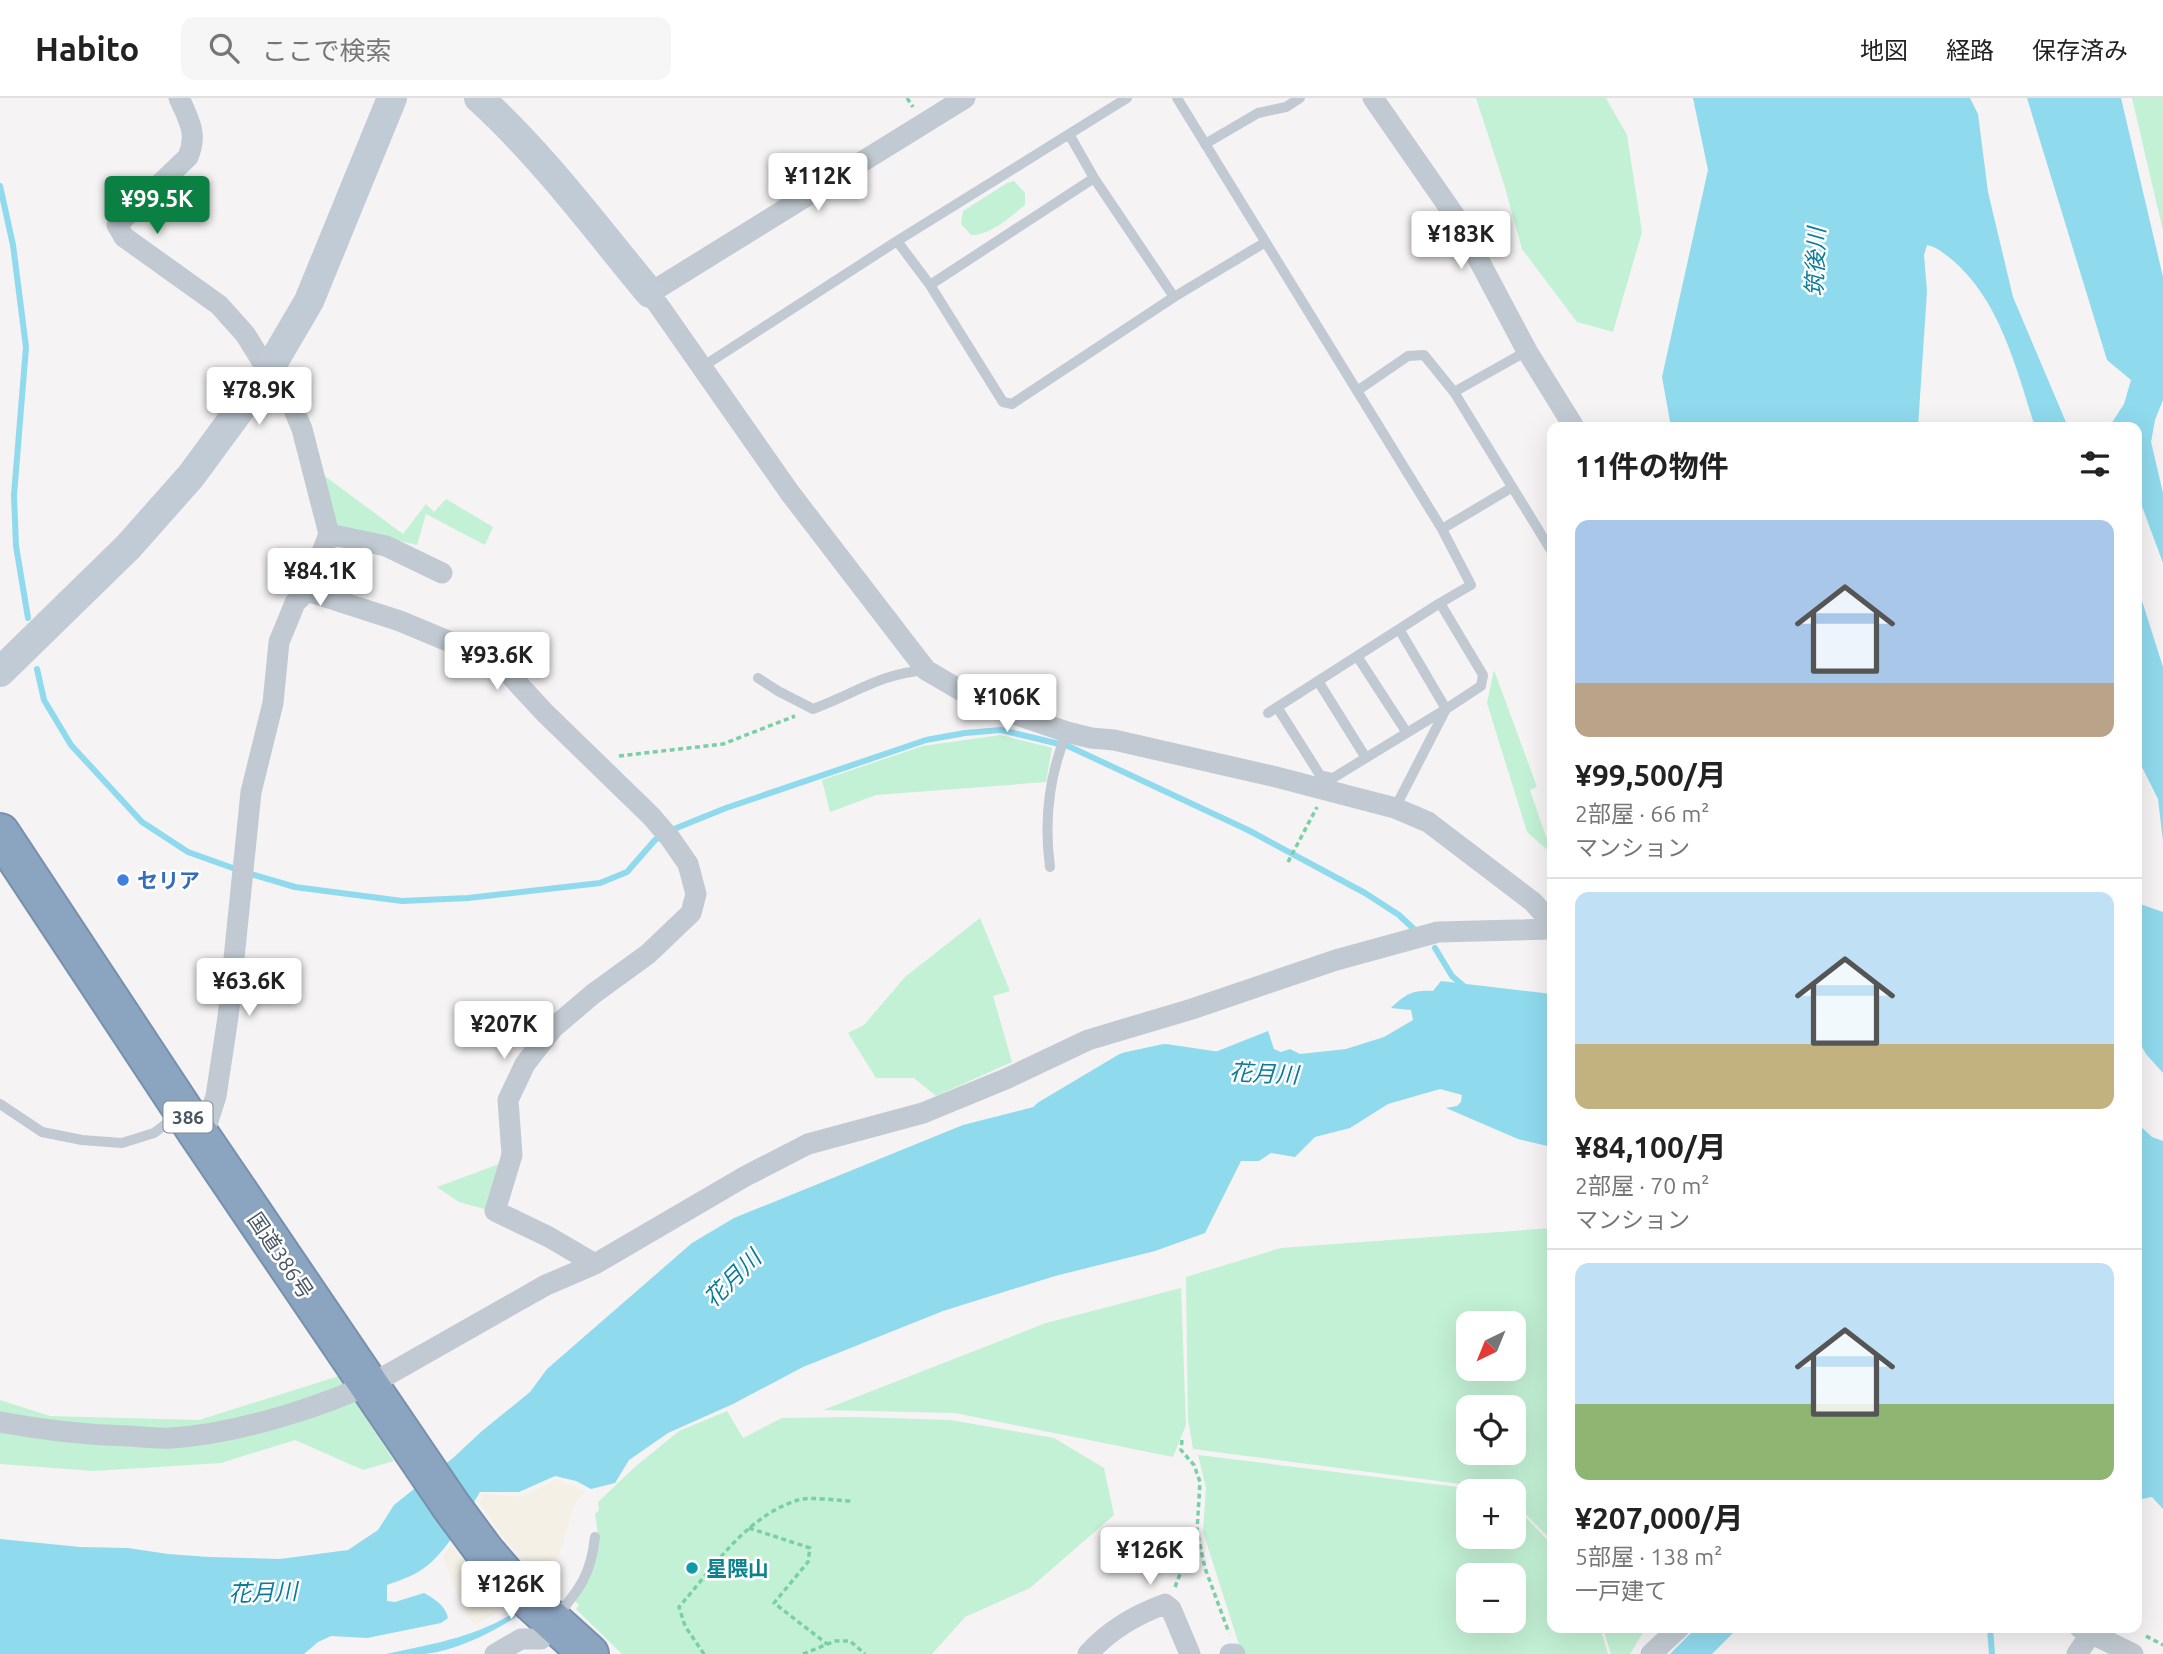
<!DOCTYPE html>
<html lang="ja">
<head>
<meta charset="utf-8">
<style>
  :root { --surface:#fff; --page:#f6f6f6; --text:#222; --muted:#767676; --line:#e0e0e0; --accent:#0b8043 }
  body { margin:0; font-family:Ubuntu,"Noto Sans JP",sans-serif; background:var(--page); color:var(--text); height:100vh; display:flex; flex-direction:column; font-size:26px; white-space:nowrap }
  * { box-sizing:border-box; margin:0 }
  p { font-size:23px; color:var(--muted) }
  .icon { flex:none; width:38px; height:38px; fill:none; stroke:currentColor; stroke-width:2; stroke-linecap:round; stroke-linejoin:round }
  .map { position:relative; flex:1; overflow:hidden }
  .panel { position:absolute; left:1547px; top:324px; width:595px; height:1211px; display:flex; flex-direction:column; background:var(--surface); border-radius:14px; box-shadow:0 7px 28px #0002 }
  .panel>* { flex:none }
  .needle { width:46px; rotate:223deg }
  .controls { position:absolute; left:1456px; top:1213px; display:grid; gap:14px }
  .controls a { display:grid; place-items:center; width:70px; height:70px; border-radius:14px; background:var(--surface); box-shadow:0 7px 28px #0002; font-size:35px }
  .price { position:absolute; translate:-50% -60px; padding:0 16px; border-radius:7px; background:#fff; color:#222; font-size:23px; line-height:46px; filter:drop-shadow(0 2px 4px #0008) }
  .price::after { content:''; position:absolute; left:50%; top:42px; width:21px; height:16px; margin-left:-10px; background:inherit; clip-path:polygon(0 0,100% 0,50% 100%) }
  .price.selected { background:var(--accent); color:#fff }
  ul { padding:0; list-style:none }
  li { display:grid; align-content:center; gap:14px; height:371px; padding:0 28px }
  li+li { border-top:2px solid var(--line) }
  li span { display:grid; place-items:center; height:217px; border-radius:14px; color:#555 }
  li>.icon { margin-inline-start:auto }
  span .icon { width:126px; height:126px; fill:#fffc; stroke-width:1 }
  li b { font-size:30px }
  h2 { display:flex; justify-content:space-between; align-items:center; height:84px; padding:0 28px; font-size:30px }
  header { display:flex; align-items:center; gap:42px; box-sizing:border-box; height:98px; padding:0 35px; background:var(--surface); border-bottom:2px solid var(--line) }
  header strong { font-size:33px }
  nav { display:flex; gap:38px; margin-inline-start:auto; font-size:24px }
  .search { width:490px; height:63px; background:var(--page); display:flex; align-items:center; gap:18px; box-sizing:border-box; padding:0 24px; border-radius:14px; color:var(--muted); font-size:26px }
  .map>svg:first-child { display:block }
</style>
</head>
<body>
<header>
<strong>Habito</strong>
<div class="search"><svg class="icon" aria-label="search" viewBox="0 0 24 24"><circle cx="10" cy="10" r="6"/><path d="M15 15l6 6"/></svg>ここで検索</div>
<nav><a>地図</a><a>経路</a><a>保存済み</a></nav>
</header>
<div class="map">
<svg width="2163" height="1556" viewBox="0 0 2163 1556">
  <rect width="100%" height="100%" fill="#f5f3f3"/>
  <!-- green -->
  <path fill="#c3f1d5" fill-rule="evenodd" d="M1476,0H1606L1627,37L1642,134L1613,234L1577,224L1522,151L1504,86Z
    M2132,0H2163V133Z
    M1014,83L1025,95V107C1010,119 991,137 971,137L961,126L963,113L1007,85Z
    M322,376L403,436L426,406L434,414L446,401L493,429L485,447L426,416L417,447L331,427Z
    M1494,572L1537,689L1530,692L1552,756L1527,734L1487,605Z
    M1000,637L1052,650L1046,684L876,697L830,714L822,682L923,648Z
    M980,820L1010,893L993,898L1012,964L936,998L914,980H876L848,935L864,927L905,879Z
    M502,1065L488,1112L459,1104L437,1089Z
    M1552,1130V1443L1514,1404V1393L1193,1351L1188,1321L1186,1179L1281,1150ZM1468,1225H1514V1270H1468ZM1468,1309H1514V1354H1468Z
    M1181,1190L1186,1327L1173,1359L955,1315L823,1312L1046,1225Z
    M339,1278L394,1363L363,1372L295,1342L221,1365L94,1373L0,1366V1302L50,1318L199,1322Z
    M727,1313L743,1340L782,1320L857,1319L950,1322L1054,1340L1104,1370L1114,1417L1030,1490L965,1519L932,1556H622L576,1511L579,1507L575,1503L599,1443L595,1416L599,1412L598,1404L636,1368L679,1333Z
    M1198,1357L1490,1393H1468V1438H1514V1407L1552,1447V1530H1600L1608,1556H1242L1203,1434L1206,1390ZM1468,1477H1514V1522H1468Z
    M1603,1530H1646L1630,1556H1611Z"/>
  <!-- sand -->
  <path fill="#f5f0e5" d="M556,1382L585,1393L574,1407L559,1457L542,1481L506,1443L480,1405L482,1396L521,1399Z
    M451,1446L502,1513L474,1527L464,1512L443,1459Z"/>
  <!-- water -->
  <path fill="#90daee" d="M1693,0H1970L1978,16L1988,94L2013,199L2068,329H2035C2016,270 2000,201 1950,160C1942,154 1937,149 1927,147L1924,157L1927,193L1918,329H1671L1662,279L1708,72Z
    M2027,0H2121L2163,179V302L2155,322L2151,344L2163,395V465L2137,395V329H2109L2124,306L2131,282L2107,262Z
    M2137,487L2163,569V743L2158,701L2140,665L2137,639Z
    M2137,805L2163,814V975L2146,956L2137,940Z
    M1441,883L1552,896V1049L1518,1041L1446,1010L1457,1008L1461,1004L1462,997L1440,991L1388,1006L1350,1030L1315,1039L1295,1059L1271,1055L1259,1063H1241L1205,1135L1155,1153L1055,1178L943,1213L803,1269L733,1306L668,1335L629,1362L615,1385L591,1391L576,1383L555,1378L519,1394H480C466,1417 449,1450 428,1467C416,1477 401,1482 387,1487V1503L395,1504L424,1495C435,1501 446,1508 448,1520L441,1525L367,1540L331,1538L318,1544L304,1556H0V1441L80,1449L128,1450L168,1456L209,1459L280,1461L348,1452L378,1432L394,1407L453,1360L482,1333L530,1294L547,1271L692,1145L734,1120L963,1027L1152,979L1268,933L1274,951L1281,954L1290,951L1300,956L1346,951L1384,939L1413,922L1411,912L1391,910C1406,896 1412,892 1433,893Z
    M2137,1025L2152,1039L2163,1043V1411L2152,1399L2137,1402V1391L2141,1389L2137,1379Z
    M512,1516L516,1519C489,1536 457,1552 425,1556C413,1556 399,1556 386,1556C432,1546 471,1540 512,1516Z
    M1696,1530H1742L1734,1534L1712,1556H1670Z"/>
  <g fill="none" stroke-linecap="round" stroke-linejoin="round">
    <!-- stream -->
    <path stroke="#90daee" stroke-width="6" d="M0,88L13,147L26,249L14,397L16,448L28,520
      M37,571L44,602L71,647L142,724L188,754L244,774L295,789L402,803L468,800L600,785L627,774L655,742L674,731L726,710L926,642L965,635L1001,632L1068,648L1248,732L1365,795L1399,817L1416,833
      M1435,850L1452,878L1466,890
      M1990,1530L1992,1556"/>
    <!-- river -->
    <path stroke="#90daee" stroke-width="38" d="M1049,1020L1128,973L1165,965L1233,975"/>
    <defs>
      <path id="highway" d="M0,735L196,1032L451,1408L485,1454L516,1490L589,1556"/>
    </defs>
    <!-- highway casing -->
    <use href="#highway" stroke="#7690ad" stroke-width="42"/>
    <!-- path -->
    <path stroke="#7ad0a6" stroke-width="3.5" stroke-dasharray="5 3.5" stroke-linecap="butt" d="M907,0L913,9
      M619,658L723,646L795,618
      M1288,764L1317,709
      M1182,1342L1181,1352L1194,1367L1200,1384L1197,1433L1205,1470L1229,1535
      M749,1430L810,1450L808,1464L774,1505L827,1546
      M1175,1489L1196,1435
      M2146,1538L2163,1547
      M704,1556L685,1528L679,1509C714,1469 745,1419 798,1402C810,1398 838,1403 851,1403
      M803,1556L835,1543H850L865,1556"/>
    <!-- lane -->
    <path stroke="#c1cad2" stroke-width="10" d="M1177,0L1442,431L1471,487L1440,505L1483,577L1481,588L1446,611L1395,710
      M1069,36L1094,80
      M1205,46L1258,15L1286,9L1300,0
      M897,143L1127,0
      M930,187L1094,80L1174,199
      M702,269L897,143L930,187L1003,304L1012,306L1174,199L1264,145
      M1357,293L1408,258L1424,257L1454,294L1552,454
      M1454,294L1527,253
      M1442,431L1511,390
      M1357,558L1407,635
      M758,580L778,593L813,611C855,596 878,576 926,572
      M1318,583L1366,660
      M1277,609L1320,677L1333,680L1446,611L1399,531
      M1268,615L1440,505
      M1050,769C1044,724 1049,677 1067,634
      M0,1006L42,1034L82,1042L122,1045L154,1035L179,1016
      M556,1519C580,1491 591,1476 595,1439"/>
    <!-- street -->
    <path stroke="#c1cad2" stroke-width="21" d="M179,0C189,22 198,36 188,59L117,127L124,139L219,207L245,236L268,273L289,300L302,331L329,436L307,493L295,505L279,544L273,605L251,694L228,919L216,998L208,1023L196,1032
      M965,0L650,195L790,395L926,572L972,599L1017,617L1067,634L1091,640L1114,642L1272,678L1395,710L1428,724L1533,804L1552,825
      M1373,0L1457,121L1527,253L1574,329
      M329,436L386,448L442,475
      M307,493L400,523L498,564L544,614L651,718L670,740L688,766L696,796L691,815L648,856L593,896L553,930L525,966L508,1002L512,1057L495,1113L549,1139L595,1166
      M0,1324C43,1332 85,1337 128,1338C142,1339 157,1341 171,1340C236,1336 324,1309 382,1280L546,1187L595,1166L744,1079L808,1046L923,1015L1008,980L1088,942L1192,911L1336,862L1438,834L1552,831
      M2080,1530L2133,1556
      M495,1556L521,1541H541
      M1088,1556C1109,1532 1135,1517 1165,1506L1171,1511L1190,1556
      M1230,1556H1235
      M1651,1556L1679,1530
      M2077,1556L2092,1534"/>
    <!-- secondary -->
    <path stroke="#c1cbd6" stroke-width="30" d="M479,0C543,58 595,129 650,195
      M0,574L128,449L191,378L268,273L309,203L392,0"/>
    <!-- highway -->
    <use href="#highway" stroke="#8ba5c1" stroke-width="38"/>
  </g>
  <!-- markers -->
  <circle fill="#3f7fe0" stroke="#fff" stroke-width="2.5" cx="123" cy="782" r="7"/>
  <circle fill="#0f9aa8" stroke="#fff" stroke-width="2.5" cx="692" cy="1470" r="7"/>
  <g text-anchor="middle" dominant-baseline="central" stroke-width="5" stroke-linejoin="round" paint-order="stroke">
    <!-- shield labels -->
    <rect fill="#fff" stroke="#808990" stroke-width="2" x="163.5" y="1003.5" width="49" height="31" rx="5"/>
    <g font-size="19" font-weight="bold" fill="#4a5661">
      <text x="188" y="1019">386</text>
    </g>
    <!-- shop labels -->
    <g font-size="21" font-weight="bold" fill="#366cbe" stroke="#fff" text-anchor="start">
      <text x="137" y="782">セリア</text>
    </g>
    <!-- street labels -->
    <g font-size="21" fill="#4a5661" stroke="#fff">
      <text transform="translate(281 1157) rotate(56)">国道386号</text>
    </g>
    <!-- culture labels -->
    <g font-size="21" font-weight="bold" fill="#0d838f" stroke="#fff" text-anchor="start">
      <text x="706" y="1470">星隈山</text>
    </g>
    <!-- water labels -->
    <g font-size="23" font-style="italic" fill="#0c7c9b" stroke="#fff">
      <text transform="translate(1815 164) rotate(-88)">筑後川</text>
      <text transform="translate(1264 975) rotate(3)">花月川</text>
      <text transform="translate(732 1180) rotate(-45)">花月川</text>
      <text transform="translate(263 1494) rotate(-2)">花月川</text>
    </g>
  </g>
</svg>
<div class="controls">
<a><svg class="needle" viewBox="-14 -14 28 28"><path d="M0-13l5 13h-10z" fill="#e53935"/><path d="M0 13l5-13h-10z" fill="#767676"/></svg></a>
<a><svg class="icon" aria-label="locate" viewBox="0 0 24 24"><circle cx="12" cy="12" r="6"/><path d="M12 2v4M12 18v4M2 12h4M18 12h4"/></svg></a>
<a>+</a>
<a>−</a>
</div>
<b class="price" style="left:818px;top:115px">¥112K</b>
<b class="price selected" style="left:157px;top:138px">¥99.5K</b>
<b class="price" style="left:1461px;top:173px">¥183K</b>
<b class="price" style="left:259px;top:329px">¥78.9K</b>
<b class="price" style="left:320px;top:510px">¥84.1K</b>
<b class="price" style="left:497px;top:594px">¥93.6K</b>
<b class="price" style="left:1007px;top:636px">¥106K</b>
<b class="price" style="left:249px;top:920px">¥63.6K</b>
<b class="price" style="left:504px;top:963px">¥207K</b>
<b class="price" style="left:1150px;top:1489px">¥126K</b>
<b class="price" style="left:511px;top:1523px">¥126K</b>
<section class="panel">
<h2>11件の物件<svg class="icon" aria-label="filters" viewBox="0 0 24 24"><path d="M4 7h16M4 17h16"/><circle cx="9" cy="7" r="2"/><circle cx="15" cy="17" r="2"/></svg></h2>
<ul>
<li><span style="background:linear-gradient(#a9c7e8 75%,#b9a48a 0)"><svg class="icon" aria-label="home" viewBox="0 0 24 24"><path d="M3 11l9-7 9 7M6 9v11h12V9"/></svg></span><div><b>¥99,500/月</b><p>2部屋 · 66 m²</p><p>マンション</p></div></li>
<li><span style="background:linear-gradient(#bfe0f5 70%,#c2b280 0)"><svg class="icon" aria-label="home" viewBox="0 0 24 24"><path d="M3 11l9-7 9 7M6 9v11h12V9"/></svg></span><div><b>¥84,100/月</b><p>2部屋 · 70 m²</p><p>マンション</p></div></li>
<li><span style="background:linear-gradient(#bfe0f5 65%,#8fb573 0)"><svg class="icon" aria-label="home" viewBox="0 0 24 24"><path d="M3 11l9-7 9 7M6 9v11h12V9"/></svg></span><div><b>¥207,000/月</b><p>5部屋 · 138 m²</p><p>一戸建て</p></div></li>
</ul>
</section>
</div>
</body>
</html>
